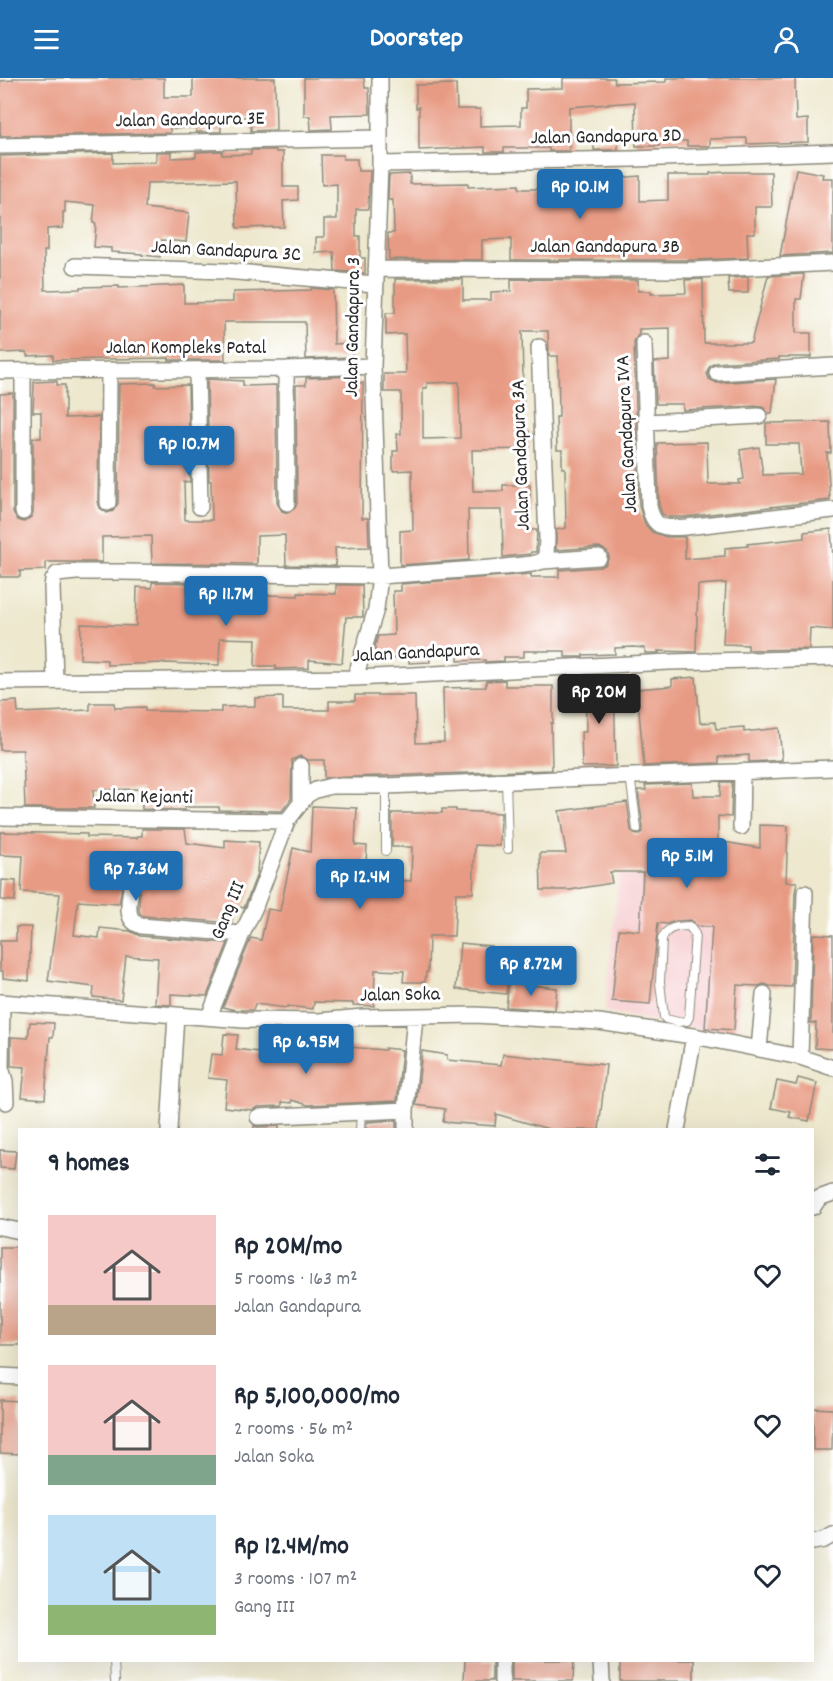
<!DOCTYPE html>
<html lang="en">
<head>
<meta charset="utf-8">
<style>
  :root { --surface:#fff; --page:#f2f2f3; --text:#1f2937; --muted:#747a83; --accent:#1f6fb2 }
  body { margin:0; font-family:Dekko,sans-serif; background:var(--page); color:var(--text); height:100vh; display:flex; flex-direction:column; font-size:22px; white-space:nowrap }
  * { box-sizing:border-box; margin:0 }
  p { font-size:20px; color:var(--muted) }
  .icon { flex:none; width:33px; height:33px; fill:none; stroke:currentColor; stroke-width:2; stroke-linecap:round; stroke-linejoin:round }
  .map { position:relative; flex:1; overflow:hidden }
  .drawer { position:absolute; left:18px; top:1050px; width:796px; height:534px; display:flex; flex-direction:column; background:var(--surface); border-radius:0px; box-shadow:0 6px 24px #0002 }
  .drawer>* { flex:none }
  .price { position:absolute; translate:-50% -51px; padding:0 14px; border-radius:6px; background:var(--accent); color:#fff; font-size:20px; line-height:39px; filter:drop-shadow(0 2px 3px #0008) }
  .price::after { content:''; position:absolute; left:50%; top:36px; width:18px; height:14px; margin-left:-9px; background:inherit; clip-path:polygon(0 0,100% 0,50% 100%) }
  .price.selected { background:#222; color:#fff }
  ul { padding:0; list-style:none }
  li { display:flex; align-items:center; gap:18px; height:150px; padding:0 30px }
  li span { display:grid; place-items:center; flex:none; width:168px; height:120px; border-radius:0px; color:#555 }
  li>.icon { margin-inline-start:auto }
  span .icon { width:72px; height:72px; fill:#fffc; stroke-width:1 }
  li b { font-size:26px }
  h2 { display:flex; justify-content:space-between; align-items:center; height:72px; padding:0 30px; font-size:26px }
  header { display:flex; justify-content:space-between; align-items:center; height:78px; padding:0 30px; background:var(--accent); color:#fff; font-size:27px; font-weight:700 }
  .map>svg:first-child { display:block }
</style>
</head>
<body>
<header><svg class="icon" aria-label="menu" viewBox="0 0 24 24"><path d="M4 6h16M4 12h16M4 18h16"/></svg>Doorstep<svg class="icon" aria-label="person" viewBox="0 0 24 24"><circle cx="12" cy="8" r="4"/><path d="M4 21q1-7 8-7t8 7"/></svg></header>
<div class="map">
<svg width="833" height="1603" viewBox="0 0 833 1603">
  <rect width="100%" height="100%" fill="#fff"/>
  <filter id="ink" filterUnits="userSpaceOnUse"><feTurbulence type="fractalNoise" baseFrequency=".0167" numOctaves="2"/><feDisplacementMap in="SourceGraphic" scale="12" xChannelSelector="R" yChannelSelector="G"/><feConvolveMatrix kernelMatrix="1 2 1 2 8 2 1 2 1" color-interpolation-filters="sRGB"/></filter>
  <filter id="wash" filterUnits="userSpaceOnUse"><feTurbulence type="fractalNoise" baseFrequency=".008" numOctaves="4" result="noise"/><feDisplacementMap in="SourceGraphic" scale="24" xChannelSelector="R" yChannelSelector="G"/><feGaussianBlur stdDeviation="1.35" result="paint"/><feColorMatrix in="noise" values="0 0 0 0 0 0 0 0 0 0 0 0 0 0 0 0 0 1.4 0 .05"/><feComposite in="paint" operator="in"/></filter>
  <g filter="url(#wash)">
    <rect width="100%" height="100%" fill="#ede8ce"/>
    <!-- built -->
    <path fill="#f7cfd2" d="M619,796L747,801L738,959L605,934Z"/>
    <g id="blocks">
      <!-- building -->
      <path fill="#e89b84" fill-rule="evenodd" d="M13,0H164V19H193V0H275L276,52L251,53V39H221V54H196V50H170V55L0,58V3L13,2Z
        M304,0H364L365,10H369L370,36L331,37L332,51L311,52L310,38H304Z
        M563,0H614L615,5L666,4V0H795L796,42L808,41V64L747,66V60L710,61V68H687V63H658L659,68H636L635,24L569,29V73H549V70H504V74H485V69L419,72V29L416,30V7L456,6L457,31H480V48L521,47V30H526V11L563,10Z
        M618,62V72H594V63Z
        M251,72H276V74H283V109H298V122L283,123L284,149L237,150L236,103L147,105L145,130L189,135L186,164L162,162L160,179L142,177V176L111,174V170L94,169L96,146L93,145L95,127L65,124V134H63V150L47,151V173H44L45,212L80,211V209L119,208V210L184,207V225L233,224V214L311,212V210L333,212L334,266L352,265V279L306,281L305,244H224L225,282H169V280L53,282V277L27,278V274L0,275V78L113,75V85L156,84V74H171V80L196,79V74L222,73V77L251,76Z
        M321,77H343V81H357L358,93H370L368,131H356V158H360V180H365V195L335,193L334,174L316,175V159H324V141H337V106L322,107Z
        M796,91L823,96L822,100H833V175L780,178Z
        M727,94H771L772,129H755V155H747L748,180L694,182H511V161L482,162V182L389,181L388,155H394L393,122H388L389,97L410,96V106L468,105V109L519,107V111H541L542,121L575,120V105L604,104V101L640,98V123L668,122V97H710V95Z
        M804,196L801,221H796V255H811V279H779V281L716,285L711,287L708,291L707,296L709,301L717,305L776,301L772,335H768L764,330L758,328L683,332V326H656L654,284L670,283V250L639,251V256L636,260L634,265L639,428L645,446L652,454L666,459H685V481L725,478V470L748,468L747,466L804,460V454L831,451L833,480V552L810,550L809,571L748,572V567L723,566L726,505L698,507L696,574L658,573L659,575H645V570L633,569L615,570V576L583,577V579H565V573H524V579H504V583L485,584V582L458,583V575L430,576V584L409,585V580L375,581V568L378,558L394,557L393,513H401V506L531,496V499H559V492L600,489L605,487L609,479L607,473L599,469L556,472V452L566,450L565,390H562V372H557L556,339H559L558,278H549L548,253H522L524,353H529V371L472,372L473,413H503V407H530V452H537L536,474H531L530,476L503,479L502,432H468L469,482L400,487V453L413,452L412,392L393,393V373H398L397,356H401V314H384V296H406L405,256L386,257V235H395V201H463V222H491V214L511,213V201L638,202V213H651V216L686,215L685,202L703,201L704,265H751L768,198ZM459,304L460,360L423,361V310H427V305Z
        M748,199V215H729L728,200Z
        M352,298L353,305H363L362,440H368L369,469L335,470L336,488L286,487L285,457L257,458V486L152,485L151,458L102,459V484H46V492L20,493V499H0V316L13,315V434L18,442L24,444L31,439L33,434V360H41V334H33L34,304L57,303V307H65V340L99,339L98,425L100,430L107,435L113,433L118,425L119,306L155,305V308L188,307L190,404H184L185,442H212L211,403H209L207,301L243,303V308L276,307L277,425L282,433L288,435L295,430L297,425L296,307H306V300Z
        M830,344L831,375H827L830,422L685,439H668L662,436L659,427L657,365L707,364L708,406H740L739,402L744,401L740,372L759,369L763,397L801,396L799,366H766V345Z
        M152,504L187,505V514L298,518V515L336,516V507H362L363,539H346L342,585L309,582V590L276,591V588H255L256,561L220,560L219,587L164,585L107,587V582L80,581L81,546L136,548L137,509L152,510Z
        M696,599L700,645L715,644L716,651L744,649V654L779,650L782,682L749,684V677L719,679V685L644,688L637,611L672,608V601Z
        M505,602V608H553V645H551L552,692L324,700V682H308L300,678L292,682L291,721L282,733L219,732V729H185V732L142,731L141,711L93,712L94,730H25L23,672H0V624L17,623L18,635L90,632V625H114L115,630L145,629V633L221,634V629L255,628V620L283,619V632H329V623H355V617H415L416,665L444,664L443,610L486,609V603Z
        M585,603H614L616,688L582,689L581,654H586Z
        M721,704H732L731,739L718,738V763L760,770V747L788,748L786,804H797L795,815L792,909L770,908L764,906L759,908L737,907L734,952L705,950L712,849L696,848L691,842L676,843L667,846L658,845L650,926L612,923L619,851L640,853L643,794H610L612,805L570,812H541L540,775H566L559,733L627,724L631,752L634,756L638,757L642,754L643,750L638,712H646L645,707L692,705L693,718H720Z
        M312,728L357,730L355,767L367,768L365,801L411,803L412,769H392V735H442V731H456V733L501,735L500,768L475,767L473,815H456L454,858H429L428,894H426L425,904H403L404,893L375,892L374,928L353,927V925L314,924L313,931L287,928V930L255,926L253,932H235L223,929L251,860L261,862L268,831L280,833L293,770L310,774Z
        M142,751H185L187,765L225,770V762L259,764L257,796L244,830L234,828L232,845L144,838L140,836L139,831L140,805L137,801L133,798L128,799L123,803L119,826L78,823L74,857L99,860L100,850L130,853L140,858L228,865L207,918L171,916V927L155,926L158,880L126,878L121,922L93,919L94,909L48,903L60,816L21,814L23,778L0,777V754L87,756V759L137,760V758H142Z
        M2,802L16,803L15,823L1,822Z
        M16,849H31L29,903L3,900V893H0V863H16Z
        M813,856L833,857V971L815,970L816,945H811Z
        M460,865L491,868L490,875L510,877L506,916L456,911Z
        M509,905L557,910L555,932L506,929Z
        M30,944L54,945L53,959H50L45,1021L22,1019L25,989L11,988V959L28,960Z
        M224,956L238,957L236,971L283,977L284,964L320,969V967L347,975L348,969L385,972V970L402,972L397,1023L308,1027L292,1022V1025L282,1024V1028L258,1029L252,1032L224,1029L227,1002L208,1000L211,976L222,977Z
        M422,973L447,977V982L501,987L503,976L606,987L599,1052H552L496,1036L495,1048L443,1044L445,1031L416,1027Z
        M798,1000L817,1005L809,1043L789,1039L791,1034L771,1030L777,1003L796,1007Z
        M396,1042V1052H366L367,1044Z
        M254,1048L258,1049L279,1048V1052H254Z
        M0,1072L16,1073L14,1091L0,1090Z
        M0,1169H20V1267H0Z
        M0,1322L20,1323V1376L0,1375Z
        M813,1330L833,1331L832,1372H813Z
        M465,1582H492V1603H464Z
        M512,1582H574L573,1603H512Z
        M620,1582H694V1603H620Z"/>
    </g>
  </g>
  <g filter="url(#ink)">
    <use href="#blocks" fill-opacity="0" stroke="#8c8a7c" stroke-width="1.5"/>
    <g fill="none" stroke-linecap="round" stroke-linejoin="round">
      <defs>
        <path id="service" d="M630,697L637,751
          M506,702L508,771
          M386,708V773
          M689,848L695,856L689,939L687,943L678,944L666,941L664,939L660,904L662,861C667,848 677,849 689,848Z
          M360,1052L361,1034
          M114,1582L115,1603"/>
        <path id="minor" d="M0,68L380,60
          M380,86L633,81L833,74
          M75,188L225,193L375,206
          M376,191L694,192L833,185
          M644,265L649,428C654,452 665,450 686,449L833,432
          M539,269L547,461L546,476L543,483
          M286,291L287,425
          M197,292L200,429
          M0,293L286,291L373,288
          M23,293V434
          M717,295L833,288
          M647,344L759,338
          M108,425L109,292
          M355,600L376,531L380,498L373,288L380,86V0
          M55,603L52,509L53,502L57,496L76,494H122L380,498L504,489L532,486L543,483L599,479
          M0,604L355,600L669,584L833,580
          M301,725V688
          M0,739L287,743
          M741,749L742,693
          M131,808C130,823 123,842 141,848L242,856
          M0,924L244,942L319,943L363,939L475,937L599,944L699,959L759,971L800,979L833,990
          M2,924L1,990L5,1003L6,1024
          M209,939L242,856L254,831L287,743L307,717L316,712L331,708H386L833,690
          M759,971L764,916
          M800,979L805,815
          M258,1039L406,1032
          M169,1052L176,937
          M406,1052V1032L415,939
          M677,1052L694,958
          M813,1129L819,1120L833,1115
          M0,1149L20,1153
          M0,1298L20,1299
          M813,1464L824,1462L833,1457
          M601,1582L602,1603
          M502,1603V1582"/>
      </defs>
      <!-- service casing -->
      <use href="#service" stroke="#8c8a7c" stroke-width="10"/>
      <!-- minor casing -->
      <use href="#minor" stroke="#8c8a7c" stroke-width="18"/>
      <!-- service -->
      <use href="#service" stroke="#fff" stroke-width="8"/>
      <!-- minor -->
      <use href="#minor" stroke="#fff" stroke-width="15"/>
    </g>
  </g>
  <g text-anchor="middle" dominant-baseline="central" stroke-width="6" stroke-linejoin="round" paint-order="stroke">
    <!-- street labels -->
    <g font-size="20" fill="#2b2b2b" stroke="#fff">
      <text transform="translate(190 43) rotate(-1)">Jalan Gandapura 3E</text>
      <text transform="translate(606 60) rotate(-1)">Jalan Gandapura 3D</text>
      <text x="605" y="170">Jalan Gandapura 3B</text>
      <text transform="translate(226 174) rotate(3)">Jalan Gandapura 3C</text>
      <text transform="translate(354 249) rotate(-89)">Jalan Gandapura 3</text>
      <text x="186" y="271">Jalan Kompleks Patal</text>
      <text transform="translate(628 356) rotate(-93)">Jalan Gandapura IVA</text>
      <text transform="translate(522 377) rotate(-92)">Jalan Gandapura 3A</text>
      <text transform="translate(416 576) rotate(-3)">Jalan Gandapura</text>
      <text transform="translate(144 720) rotate(1)">Jalan Kejanti</text>
      <text transform="translate(229 833) rotate(-68)">Gang III</text>
      <text transform="translate(400 918) rotate(-1)">Jalan Soka</text>
    </g>
  </g>
</svg>
<b class="price" style="left:580px;top:142px">Rp 10.1M</b>
<b class="price" style="left:189px;top:399px">Rp 10.7M</b>
<b class="price" style="left:226px;top:549px">Rp 11.7M</b>
<b class="price selected" style="left:599px;top:647px">Rp 20M</b>
<b class="price" style="left:687px;top:811px">Rp 5.1M</b>
<b class="price" style="left:136px;top:824px">Rp 7.36M</b>
<b class="price" style="left:360px;top:832px">Rp 12.4M</b>
<b class="price" style="left:531px;top:919px">Rp 8.72M</b>
<b class="price" style="left:306px;top:997px">Rp 6.95M</b>
<section class="drawer">
<h2>9 homes<svg class="icon" aria-label="filters" viewBox="0 0 24 24"><path d="M4 7h16M4 17h16"/><circle cx="9" cy="7" r="2"/><circle cx="15" cy="17" r="2"/></svg></h2>
<ul>
<li><span style="background:linear-gradient(#f6c9c9 75%,#b9a48a 0)"><svg class="icon" aria-label="home" viewBox="0 0 24 24"><path d="M3 11l9-7 9 7M6 9v11h12V9"/></svg></span><div><b>Rp 20M/mo</b><p>5 rooms · 163 m²</p><p>Jalan Gandapura</p></div><svg class="icon" aria-label="heart" viewBox="0 0 24 24"><path d="M12 20l-8-8c-3-5 5-10 8-4 3-6 11-1 8 4z"/></svg></li>
<li><span style="background:linear-gradient(#f6c9c9 75%,#7fa58c 0)"><svg class="icon" aria-label="home" viewBox="0 0 24 24"><path d="M3 11l9-7 9 7M6 9v11h12V9"/></svg></span><div><b>Rp 5,100,000/mo</b><p>2 rooms · 56 m²</p><p>Jalan Soka</p></div><svg class="icon" aria-label="heart" viewBox="0 0 24 24"><path d="M12 20l-8-8c-3-5 5-10 8-4 3-6 11-1 8 4z"/></svg></li>
<li><span style="background:linear-gradient(#bfe0f5 75%,#8fb573 0)"><svg class="icon" aria-label="home" viewBox="0 0 24 24"><path d="M3 11l9-7 9 7M6 9v11h12V9"/></svg></span><div><b>Rp 12.4M/mo</b><p>3 rooms · 107 m²</p><p>Gang III</p></div><svg class="icon" aria-label="heart" viewBox="0 0 24 24"><path d="M12 20l-8-8c-3-5 5-10 8-4 3-6 11-1 8 4z"/></svg></li>
</ul>
</section>
</div>
</body>
</html>
